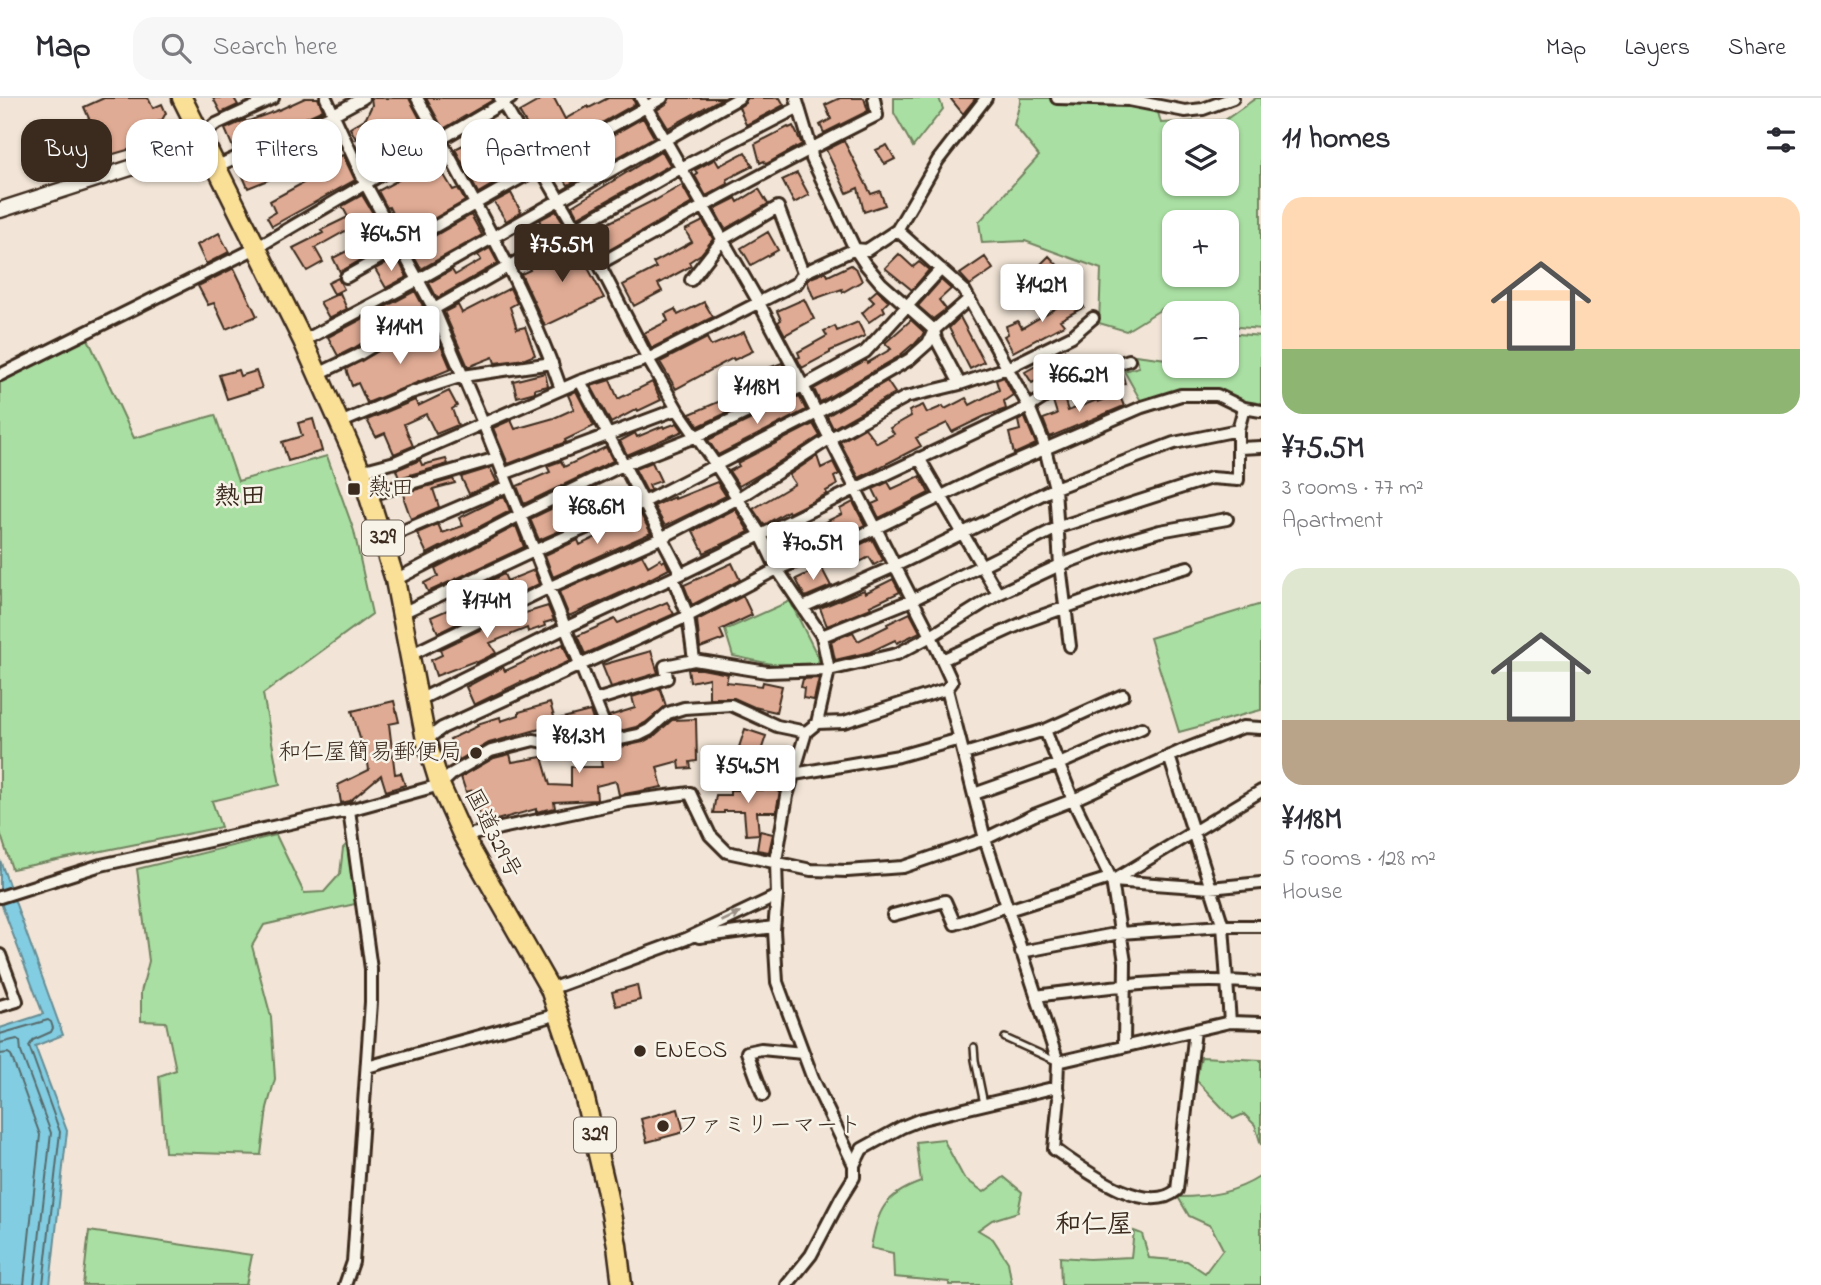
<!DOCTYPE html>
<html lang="en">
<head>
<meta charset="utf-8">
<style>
  :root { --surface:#fff; --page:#f7f7f7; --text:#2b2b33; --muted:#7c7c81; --line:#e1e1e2; --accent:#3b2a1e }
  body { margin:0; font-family:"Indie Flower","Klee One",sans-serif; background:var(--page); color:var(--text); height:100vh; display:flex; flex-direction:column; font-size:26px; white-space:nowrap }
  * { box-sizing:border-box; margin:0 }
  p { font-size:23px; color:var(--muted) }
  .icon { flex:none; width:38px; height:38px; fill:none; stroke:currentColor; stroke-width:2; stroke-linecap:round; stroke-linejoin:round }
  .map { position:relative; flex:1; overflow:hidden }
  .drawer { display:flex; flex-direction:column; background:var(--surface); width:560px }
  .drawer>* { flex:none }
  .guide { position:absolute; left:21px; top:21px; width:665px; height:63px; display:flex; gap:14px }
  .fabs { position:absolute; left:1162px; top:21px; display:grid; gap:14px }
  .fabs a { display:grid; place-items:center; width:77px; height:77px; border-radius:14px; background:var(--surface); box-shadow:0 2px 5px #0004; font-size:35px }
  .price { position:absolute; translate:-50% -60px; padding:0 16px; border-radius:7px; background:#fff; color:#222; font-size:23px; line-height:46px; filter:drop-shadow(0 2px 4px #0008) }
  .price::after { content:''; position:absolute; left:50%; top:42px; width:21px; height:16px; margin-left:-10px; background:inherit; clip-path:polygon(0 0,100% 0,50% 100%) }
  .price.active { background:var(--accent); color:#fff }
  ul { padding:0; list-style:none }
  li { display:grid; align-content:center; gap:14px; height:371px; padding:0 21px }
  li span { display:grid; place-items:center; height:217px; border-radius:21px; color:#555 }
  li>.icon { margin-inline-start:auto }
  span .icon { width:126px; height:126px; fill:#fffc; stroke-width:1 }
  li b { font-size:30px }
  h2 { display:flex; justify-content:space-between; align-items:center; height:84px; padding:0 21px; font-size:30px }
  .tag { padding:0 24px; border-radius:21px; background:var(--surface); box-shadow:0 2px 5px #0004; font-size:24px; line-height:63px }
  .tag.active { background:var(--accent); color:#fff }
  header { display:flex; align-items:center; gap:42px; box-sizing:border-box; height:98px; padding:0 35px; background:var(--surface); border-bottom:2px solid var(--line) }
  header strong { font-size:33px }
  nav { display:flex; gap:38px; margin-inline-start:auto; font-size:24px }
  .search { width:490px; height:63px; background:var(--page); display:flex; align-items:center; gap:18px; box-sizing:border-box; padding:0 24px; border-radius:21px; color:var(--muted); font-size:26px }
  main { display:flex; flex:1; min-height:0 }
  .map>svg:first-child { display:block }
</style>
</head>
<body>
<header>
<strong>Map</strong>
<div class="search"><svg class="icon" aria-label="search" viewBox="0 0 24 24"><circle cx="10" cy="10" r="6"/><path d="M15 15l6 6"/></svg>Search here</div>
<nav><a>Map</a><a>Layers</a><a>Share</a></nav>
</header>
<main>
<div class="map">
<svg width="1261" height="1187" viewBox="0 0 1261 1187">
  <rect width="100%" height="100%" fill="#f2e5d7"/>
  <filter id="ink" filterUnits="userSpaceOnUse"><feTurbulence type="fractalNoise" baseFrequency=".0143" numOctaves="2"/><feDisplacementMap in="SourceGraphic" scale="14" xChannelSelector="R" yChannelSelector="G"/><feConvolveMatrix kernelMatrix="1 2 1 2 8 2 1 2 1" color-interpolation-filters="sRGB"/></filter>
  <g filter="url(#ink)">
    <!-- green -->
    <path fill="#a9dfa2" stroke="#728460" stroke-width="2" fill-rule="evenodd" d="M894,0H939L943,11L913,49L894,15Z
      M1020,0H1154L1161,25L1225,22L1256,0H1261V231L1227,228V215H1182L1165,209L1126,233L1099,225L1101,171L1025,143L982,145L979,124L1039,58L1014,27L1020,4ZM1174,33H1227V86H1174ZM1174,124H1227V177H1174Z
      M1227,235L1261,238V309L1216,292L1142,305L1124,273L1139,269L1135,257L1174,262V268H1227Z
      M88,241L134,340L215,317L238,383L327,358L354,433L372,516L263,596L280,687L212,703L221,729L12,771L0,734V283Z
      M790,503L819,561L817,568L776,567L733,558L725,532Z
      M1261,506V612L1179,634L1150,540Z
      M276,737L304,795L324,794L340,776L343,750L349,744L355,806L264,827L252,848L271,919L275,981L267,1010L261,1057L165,1054L159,978L176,972L166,924L141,923V894L149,863L137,771Z
      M1201,959L1261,962V1047L1255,1027L1244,1016L1233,1021L1196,982Z
      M943,1041L964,1080L984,1094L1004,1079L1022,1094L1018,1114L992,1122L978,1132L993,1141L1008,1164L1012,1187H949V1184L894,1179L893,1155L871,1150C877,1113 884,1097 921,1084L916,1044Z
      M1261,1078V1187H1061L1060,1159L1089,1161L1131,1159L1134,1133L1142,1136L1149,1160L1187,1163L1205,1175L1223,1151L1211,1128L1189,1118L1178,1099C1209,1099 1235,1095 1261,1078Z
      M89,1133L252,1157L246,1187H83Z"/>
    <!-- water -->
    <path fill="#82cde2" stroke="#668c94" stroke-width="2" d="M0,762L63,937L35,948L67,1033L50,1187H0V930L43,916L0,802Z"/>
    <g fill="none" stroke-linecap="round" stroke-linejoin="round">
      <!-- shore -->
      <path stroke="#576b6c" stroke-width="2" d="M0,936L48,922L51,924L53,930L51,934L33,942L29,948L60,1034L43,1187
        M0,945L17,941L20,943L21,954L51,1035L34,1187
        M0,956L8,955L11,957L40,1037L24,1187"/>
    </g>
    <!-- building -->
    <path fill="#e0ab94" stroke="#3b2a1e" stroke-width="2" d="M104,0H148L153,10L162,6L166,15L162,22L141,31L145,47L103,59L96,39H97L84,9Z
      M213,0H234L238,7L221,15Z
      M305,0H318L323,12L234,52L225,31L245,22L246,24L281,11Z
      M371,0H409L429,38L380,67L362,37L356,41L350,30L366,20L372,7Z
      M426,0H492L493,2L443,31Z
      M544,0H554L565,21L588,8L589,10L608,0H633L635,6L545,57L519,14Z
      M670,0H722L668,30L657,12L666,6Z
      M747,0H780L784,7L746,27L739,9L745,5Z
      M840,0H864L868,13L824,35L820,27L831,21L825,7Z
      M950,0H976L963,16Z
      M643,20L654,39L568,87L556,69Z
      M793,28L802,46L766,66L764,63L760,65L755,46L788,29L789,30Z
      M324,29L338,59L343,57L355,82L272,128L267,119L275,114L270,103L327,72L321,60L302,68L299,61L266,78L268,82L248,90L238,67L255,60L258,68L294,49L291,44Z
      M481,38L499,65L517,55L525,68L478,95L455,51Z
      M844,43L871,96L880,93L885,107L864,114L858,90L847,95L826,52Z
      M887,47L895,61L885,66L876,52Z
      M662,53L670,67L578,119L572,108Z
      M745,54L753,68L727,81L728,86L706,98L695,78L698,76L695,72L715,61L719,68Z
      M435,62L453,92L458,90L465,103L403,138L389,109L387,110L378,93Z
      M797,75L809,97L794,105L782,82Z
      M682,87L692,105L602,156L588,135L654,102V103Z
      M759,91L768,106L725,131L714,111L736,100L738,104Z
      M511,95L521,114L506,123L494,104Z
      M362,97L374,117L315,150L323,164L307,173L293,150L323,135L321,132L348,119L342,108Z
      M556,113L565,127L543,140L539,134L544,131L539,122Z
      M471,117L482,137L421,171L410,152Z
      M703,123L713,141L701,156L689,164L691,168L658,186L662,193L634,208L623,187L656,170L653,165L692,144L685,132Z
      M768,134L778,152L751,167L741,150Z
      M219,135L229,154L206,166L197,147Z
      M383,135L389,146L340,174L333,160Z
      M571,142L572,144L574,143L589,165L586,166L604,200L545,228L521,176L530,172L529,170L551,161L548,155Z
      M490,150L498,165L437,200L429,185L452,172L455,177L481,162L478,157Z
      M899,156L913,169L919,164L929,172L912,192L885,170Z
      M1049,158L1061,171L1048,182L1037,170Z
      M397,159L407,179L386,190L375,171Z
      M985,159L993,171L970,187L960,176Z
      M851,167L857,172L862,183L843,194L842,191L814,201L807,183L808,181L826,174L828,178Z
      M234,170L257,218L226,231L214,205L208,207L198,188Z
      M338,180L344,191L334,196L328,185Z
      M941,182L951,191L939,202L946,211L933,221L918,208Z
      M510,190L517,205L510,209L517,231L525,229L535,257L525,261L495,265L493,259L468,269L444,214L458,207L462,215Z
      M877,192L889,203L883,209L885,213L869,224L862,215L874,204L869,199Z
      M415,193L423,208L354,250L338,258L328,239Z
      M340,195L347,211L329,220L320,204Z
      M1076,195L1084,209L1060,222L1064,227L1013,254L1004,238L1008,236L1006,228L1018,223L1022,230L1061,207L1059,204Z
      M804,201L814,221L785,237L778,224L781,222L777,213Z
      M704,204L713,219L652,250L651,249L644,235L668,223L665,216L675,211L678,217Z
      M960,219L984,264L970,271L949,230Z
      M430,222L451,271L367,305L358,285L352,288L346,271L400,241L405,250L422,240L418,230Z
      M911,222L924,234L922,238L913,248L912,247L898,259L820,304L814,291L866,262L867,265L891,251L885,245Z
      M858,224L865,238L830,253V255L802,270L797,260L800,259L798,254L827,238L824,233L835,228L837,233Z
      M744,234L753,253L734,262L733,260L676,291L660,264L707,240L711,248Z
      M782,265L788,277L768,288L771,294L699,328L690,316L723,302L717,288L743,272L747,278Z
      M1041,265L1048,277L1032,285L1025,274Z
      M238,272L240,278L256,273L262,290L227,301L219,277Z
      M1122,274L1125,286L1115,287L1112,276Z
      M545,275L548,288L535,291V294L517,299L513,283Z
      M1004,279L1013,297L1004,303L1006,311L985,318L952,334L947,325L916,340L921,348L859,380L840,344L865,330L877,345L894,336L890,330L911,318L909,313L923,307L927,315L943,308L945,311L966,300L970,307L999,292L996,282Z
      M610,282L618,301L652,284L661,302L638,313L637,311L611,325L591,288Z
      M887,283L895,295L833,330L827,318Z
      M449,293L457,308L452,311L458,327L436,336L426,316L404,326L413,348L394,356L385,335L376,339L367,322L415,302L418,308Z
      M576,293L594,328L565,342L566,344L508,366L493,330L511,322L515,331L554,320L574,311L568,297Z
      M1119,296L1124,308L1050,339L1043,321L1057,316L1053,303L1063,297L1068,313L1097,302L1098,304Z
      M799,298L806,312L718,357L708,342Z
      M1023,320H1025L1036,346L1014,356L1009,335L1020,332L1018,323Z
      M313,321L322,353L288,363L282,344L302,338L298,325Z
      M677,325L683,333L627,357L620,343L635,335L637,339L663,328L664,330Z
      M813,326L820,338L760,376L739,388L729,373L739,368L737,365Z
      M606,349L613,363L524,406L517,388L550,374L547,368L561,363L564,369Z
      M817,358L821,370L833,364L839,376L834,379L837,387L826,393L827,396L789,415L788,413L764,427L753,411L795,386L789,377Z
      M446,361L448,366L399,380L396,372L420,362L422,367Z
      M652,364L661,383L649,387L651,392L647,394L635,371Z
      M490,370L497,384L469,396L461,379Z
      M920,378L929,395L879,420L872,406L879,403L873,391L888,384L892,391Z
      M453,381L455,385L433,391L439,409L411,421L404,401L405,400L404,395Z
      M717,384L726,398L665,428L654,408L674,399L675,401Z
      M580,397L589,417L570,426L571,428L539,442L530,421Z
      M504,398L510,413L427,456L417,435L438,426L442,435L463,428L459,420Z
      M853,404L865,427L838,440L784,460L777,447L842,416L840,411Z
      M735,411L749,434L704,455L693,433Z
      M640,415L651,435L553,479L545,457L578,442L580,447L617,429L615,427Z
      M516,428L524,449L428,494L424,485L438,478L435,470Z
      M872,441L883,462L874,467L869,459L856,466L848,452Z
      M642,457L648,468L660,461L662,464L665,462L669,471L636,488L569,518L559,494Z
      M732,465L740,482L692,507L684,487Z
      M821,469L831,488L805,499L796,481Z
      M534,472L539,486L438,535L431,519L459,507L456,499L504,476L507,483Z
      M893,481L900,494L870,508L871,510L827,528L820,510L864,492L865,495Z
      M743,498L752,517L720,532L724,541L700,550L697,522Z
      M667,504L674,516L585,556L577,538L615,521L618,525Z
      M548,508L554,522L544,525L545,528L528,534L527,530L490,545L496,555L476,565L475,563L436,578L431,562L442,557L440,551L496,524Z
      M910,515L920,534L897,545L895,542L870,554L835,562L831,543L853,534L858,543L888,528L887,526Z
      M563,546L570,563L522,585L521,584L474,607L466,589L503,569L505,573Z
      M651,553L658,575L611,589L602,567Z
      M688,571H702L728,576L726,584L762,588L763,584L782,588L776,614L754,609L734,600H709V580L690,584Z
      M819,580L814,602L803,600L804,590L801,589L803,581Z
      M660,590L666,608L645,625L636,629L616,634L609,618L635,610L632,599Z
      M394,603L399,624L389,626L395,676L401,675L405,687L386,693L381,677L350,703L341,705L338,687L369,672L365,644H361L352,613Z
      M550,605L555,622L590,613L593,622L584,624L586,635L571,638L569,629L546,636L542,635L540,631L489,645L459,662L450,641L478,628L477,626L500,619L501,623L519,617V614Z
      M696,621L697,663L690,664L691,670L680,671L679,663L657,669L662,689L619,697L616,683L596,688L597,702L554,704L555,710L536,714V711L482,726L474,692L466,694L461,679L494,660L510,656L512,664L542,659L550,687L571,688V669H602L600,657L617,654L616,650L643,644L654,638L672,622Z
      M745,631L766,638L760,656L739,649Z
      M769,690L780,693L776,714H757L759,736L746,737L744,713H724V715H713L716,697H730V692H769Z
      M760,733L773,736L769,754L757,752Z
      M637,887L640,902L616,908L612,894Z
      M678,1011L684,1034L647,1044L641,1021Z"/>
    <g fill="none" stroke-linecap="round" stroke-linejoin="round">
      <defs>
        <path id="service" d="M1005,940L1058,964
          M974,949L975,962L984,1006"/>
        <path id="minor" d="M326,0L366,87L434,211L483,325L611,643
          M417,0C440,40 462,81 484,122C513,176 541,233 561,291
          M500,0L576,131L599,166L648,261L677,311L716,367L761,437L777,471L822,538L829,572L817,625L806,634L787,698L776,763L777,798L774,832L777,884L813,981L854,1067V1079L841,1100L811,1157L787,1187
          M641,0L758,203L803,288L931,538L952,584L947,591L985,741L1058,964L1230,924L1261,925
          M796,0L811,50L812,61L855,151L865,166L881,185L934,232L936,241L960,286
          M1057,0L1129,2L1185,13L1203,11L1233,0
          M202,40L214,27L273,0
          M215,69L332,17L363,0
          M897,132L964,192L1029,309L1043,343L1055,390L1060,467L1070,548
          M599,166C691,115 783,64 877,17L874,0
          M346,179L662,0
          M691,182L722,142L778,109L803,175
          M303,243L418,182L739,0
          M318,276L358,257L434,211L681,70L799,9
          M0,277L256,150L511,0
          M580,283L681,476
          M340,325L410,295L463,278L552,265
          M1239,350L1261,349
          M919,360L998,496
          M361,373L395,364L580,283L648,261L797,185L803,175L855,151L867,152L897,132L938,62L986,0
          M503,376L677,311
          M370,397L497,360
          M384,441L508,388
          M673,480L688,518L694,562L767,574L829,572L897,556L931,538L998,496L1060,467L1119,445L1160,433L1227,421
          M395,482L520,417L623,367L697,338L803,288L865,254L941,171
          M803,509L895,468L1055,390L1174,345L1238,332
          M402,515L534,453L642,405L817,315L910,261L928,245L934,232L969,201
          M822,538L912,502L1059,429L1211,380L1238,382V332L1244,310
          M410,557L548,490L661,440L737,401L829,341L906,299L960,286L1007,270L1072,238L1093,220
          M942,562L1027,523L1151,479L1188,469
          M419,602L565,530L681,476L855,391L1029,309L1073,281L1129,262
          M596,602L667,580L665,568L694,562
          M817,625L844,624L947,591
          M1045,632L1073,702L1112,783L1125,864L1124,948
          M426,642L442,630L688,518L777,471L841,447L987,376L1142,309L1181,297H1217L1244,310L1261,313
          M964,656L1045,632L1123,597
          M1169,658L1223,828L1230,924
          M794,676L899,658L960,641
          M974,696L1059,666L1142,630
          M463,738L628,703L690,695L710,737L727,754L811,772L847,773L903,769L985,741L1034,717L1073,702L1181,653L1243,629L1261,630
          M1112,783L1261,693
          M1112,783L1210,790L1261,785
          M0,799L101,767L349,712L440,687L453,675L491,653L534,642L576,650L639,637L649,632L668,615L684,610L731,607L777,628L806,634
          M1008,812L1110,780
          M893,817L945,803L955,826L1007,808
          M699,839L774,829
          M1021,854L1120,835L1223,828H1261
          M0,857L17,903L0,908
          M550,891L686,841L777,798
          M1036,898C1111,888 1186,879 1261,885
          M367,969L559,916
          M1057,989L1059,1000L1054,1051C1081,1069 1145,1120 1177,1092L1195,932
          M763,997L747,954L761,951L803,955
          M854,1067L862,1051L902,1029L922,1021L1057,989L1058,964
          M345,1187L353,1164L371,904V871L349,712"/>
        <path id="tertiary" d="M0,112L177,55L202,40"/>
        <path id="trunk" d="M182,0L303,243L361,373L395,482L426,642L440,687L463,738L550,891L580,980L606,1090L617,1147L622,1187"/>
      </defs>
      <!-- service casing -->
      <use href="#service" stroke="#3b2a1e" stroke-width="10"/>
      <!-- minor casing -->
      <use href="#minor" stroke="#3b2a1e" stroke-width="16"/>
      <!-- tertiary casing -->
      <use href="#tertiary" stroke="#3b2a1e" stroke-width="19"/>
      <!-- trunk casing -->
      <use href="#trunk" stroke="#3b2a1e" stroke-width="23"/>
      <!-- service -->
      <use href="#service" stroke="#f7f3e8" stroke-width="5"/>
      <!-- minor -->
      <use href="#minor" stroke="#f7f3e8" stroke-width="10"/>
      <!-- tertiary -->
      <use href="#tertiary" stroke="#f7f3e8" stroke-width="14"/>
      <!-- trunk -->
      <use href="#trunk" stroke="#fadf96" stroke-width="18"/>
    </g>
    <!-- one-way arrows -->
    <defs><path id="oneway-solid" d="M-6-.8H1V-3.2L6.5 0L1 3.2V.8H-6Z" transform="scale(1.75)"/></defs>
    <use fill="#998e83" href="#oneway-solid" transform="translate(731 819) rotate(-25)"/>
  </g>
  <!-- markers -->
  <g fill="#3b2a1e" stroke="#f7f3e8" stroke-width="2.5">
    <rect x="347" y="384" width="14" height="14" rx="3.5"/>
    <circle cx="476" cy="655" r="7"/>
    <circle cx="640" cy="953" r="7"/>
    <circle cx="663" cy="1028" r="7"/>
  </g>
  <g text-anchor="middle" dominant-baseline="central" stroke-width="5" stroke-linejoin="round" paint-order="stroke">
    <!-- shield labels -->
    <g fill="#f7f3e8" stroke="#73665b" stroke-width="2">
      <rect x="362" y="422.5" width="42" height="35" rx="5"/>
      <rect x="574" y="1019.5" width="42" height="35" rx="5"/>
    </g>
    <g font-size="21" font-weight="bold" fill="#3b2a1e">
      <text x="383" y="440">329</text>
      <text x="595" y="1037">329</text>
    </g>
    <!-- poi labels -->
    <g font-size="23" fill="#3b2a1e" stroke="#f7f3e8" text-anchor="start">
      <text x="368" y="391">熱田</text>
      <text x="462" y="655" text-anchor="end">和仁屋簡易郵便局</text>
      <text x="654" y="953">ENEOS</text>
      <text x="677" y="1028">ファミリーマート</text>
    </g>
    <!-- street labels -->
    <g font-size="23" fill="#3b2a1e" stroke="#f7f3e8">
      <text transform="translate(492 736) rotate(63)">国道329号</text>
    </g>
    <!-- quarter labels -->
    <g font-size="26" font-weight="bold" fill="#3b2a1e" stroke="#f7f3e8">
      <text x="240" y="400">熱田</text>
      <text x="1094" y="1128">和仁屋</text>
    </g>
  </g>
</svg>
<div class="fabs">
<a><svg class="icon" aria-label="layers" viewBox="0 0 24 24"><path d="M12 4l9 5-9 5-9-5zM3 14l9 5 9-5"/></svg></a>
<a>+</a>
<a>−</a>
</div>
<b class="price" style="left:391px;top:175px">¥64.5M</b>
<b class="price active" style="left:562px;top:186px">¥75.5M</b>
<b class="price" style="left:1042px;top:226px">¥142M</b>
<b class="price" style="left:400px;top:268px">¥114M</b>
<b class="price" style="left:1079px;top:316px">¥66.2M</b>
<b class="price" style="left:757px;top:328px">¥118M</b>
<b class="price" style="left:597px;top:448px">¥68.6M</b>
<b class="price" style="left:813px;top:484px">¥70.5M</b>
<b class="price" style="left:487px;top:542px">¥174M</b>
<b class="price" style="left:579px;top:677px">¥81.3M</b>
<b class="price" style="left:748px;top:707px">¥54.5M</b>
<div class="guide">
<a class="tag active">Buy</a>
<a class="tag">Rent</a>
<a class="tag">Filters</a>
<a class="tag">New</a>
<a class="tag">Apartment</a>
</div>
</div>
<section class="drawer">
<h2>11 homes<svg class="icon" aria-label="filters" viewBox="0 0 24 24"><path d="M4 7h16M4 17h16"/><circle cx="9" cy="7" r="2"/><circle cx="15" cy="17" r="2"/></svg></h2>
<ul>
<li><span style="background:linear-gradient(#ffd9b3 70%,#8fb573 0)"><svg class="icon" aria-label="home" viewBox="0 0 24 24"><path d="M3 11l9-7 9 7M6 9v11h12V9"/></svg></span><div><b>¥75.5M</b><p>3 rooms · 77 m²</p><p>Apartment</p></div></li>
<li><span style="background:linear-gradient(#dfe7d0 70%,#b9a48a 0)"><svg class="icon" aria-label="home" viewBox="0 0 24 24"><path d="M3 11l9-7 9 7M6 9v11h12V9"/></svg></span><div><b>¥118M</b><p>5 rooms · 128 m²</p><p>House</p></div></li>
</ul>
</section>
</main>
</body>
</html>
